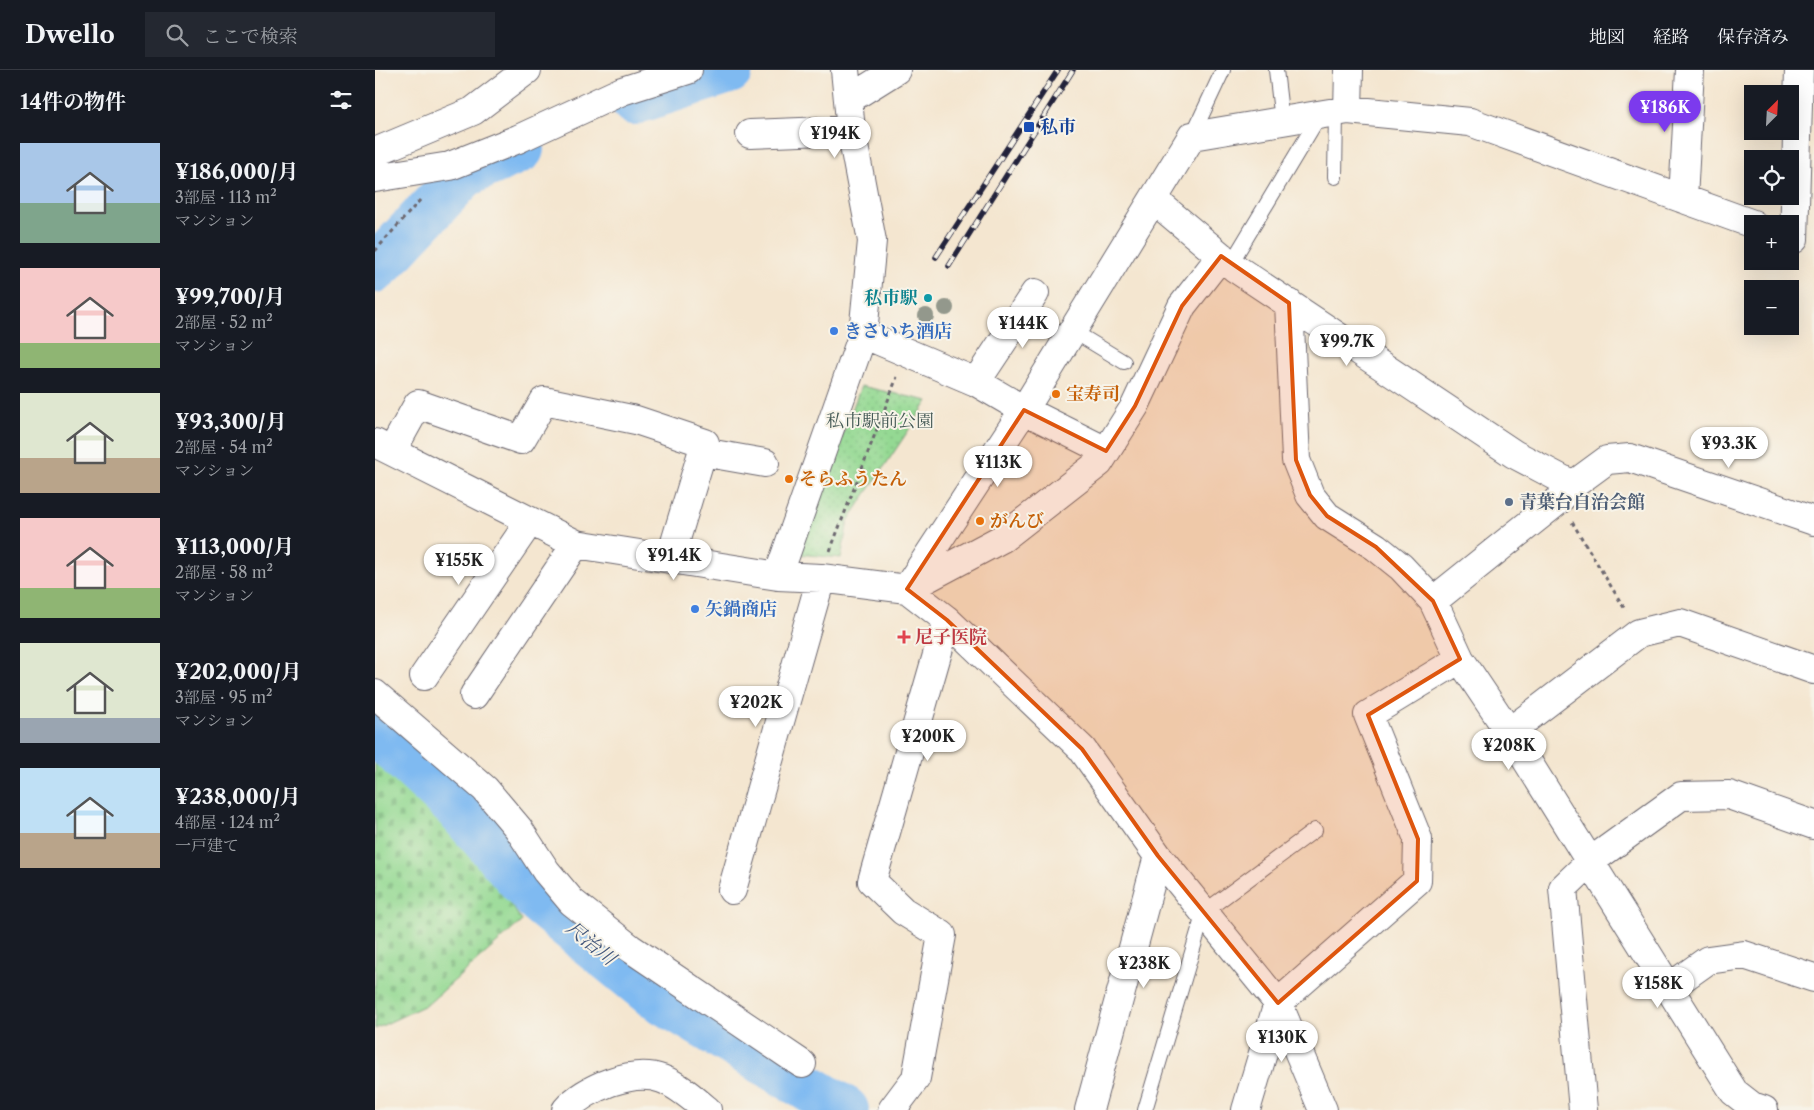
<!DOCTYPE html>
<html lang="ja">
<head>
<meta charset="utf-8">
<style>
  :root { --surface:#171b24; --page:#242831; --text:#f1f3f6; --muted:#9ea1a6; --line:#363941; --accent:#7c3aed }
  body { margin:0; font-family:"Libre Caslon Text","Noto Serif JP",serif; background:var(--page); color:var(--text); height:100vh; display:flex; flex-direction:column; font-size:19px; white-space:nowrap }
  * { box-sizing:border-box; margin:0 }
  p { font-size:16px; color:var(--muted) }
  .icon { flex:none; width:28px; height:28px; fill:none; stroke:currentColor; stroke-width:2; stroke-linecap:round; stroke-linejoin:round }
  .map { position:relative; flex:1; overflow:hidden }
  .details { display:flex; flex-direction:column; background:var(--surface); width:375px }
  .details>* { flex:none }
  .needle { width:32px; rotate:24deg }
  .tools { position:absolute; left:1369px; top:15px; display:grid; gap:10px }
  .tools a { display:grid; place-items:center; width:55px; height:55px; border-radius:0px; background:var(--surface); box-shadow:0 5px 20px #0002; font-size:25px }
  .price { position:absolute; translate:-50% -42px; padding:0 11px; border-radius:18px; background:#fff; color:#222; font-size:16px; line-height:32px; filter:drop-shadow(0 1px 2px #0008) }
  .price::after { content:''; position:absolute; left:50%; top:30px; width:15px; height:11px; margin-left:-8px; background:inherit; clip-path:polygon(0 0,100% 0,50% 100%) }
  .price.active { background:var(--accent); color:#fff }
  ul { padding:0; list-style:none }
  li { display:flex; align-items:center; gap:15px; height:125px; padding:0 20px }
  li span { display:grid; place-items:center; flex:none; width:140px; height:100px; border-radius:0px; color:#555 }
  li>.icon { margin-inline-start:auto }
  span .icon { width:60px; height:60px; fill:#fffc; stroke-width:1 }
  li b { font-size:21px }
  h2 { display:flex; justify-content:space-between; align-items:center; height:60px; padding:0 20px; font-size:21px }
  header { display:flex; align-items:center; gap:30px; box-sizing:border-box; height:70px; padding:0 25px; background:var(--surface); border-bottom:1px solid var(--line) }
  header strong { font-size:24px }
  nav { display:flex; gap:28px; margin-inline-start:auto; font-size:18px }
  .search { width:350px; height:45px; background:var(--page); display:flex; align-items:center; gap:12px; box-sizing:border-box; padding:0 18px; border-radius:0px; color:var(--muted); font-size:19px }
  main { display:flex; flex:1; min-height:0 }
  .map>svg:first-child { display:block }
</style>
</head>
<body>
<header>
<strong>Dwello</strong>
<div class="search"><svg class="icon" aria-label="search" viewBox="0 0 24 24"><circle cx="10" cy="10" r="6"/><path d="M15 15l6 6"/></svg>ここで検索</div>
<nav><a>地図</a><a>経路</a><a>保存済み</a></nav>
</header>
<main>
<section class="details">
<h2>14件の物件<svg class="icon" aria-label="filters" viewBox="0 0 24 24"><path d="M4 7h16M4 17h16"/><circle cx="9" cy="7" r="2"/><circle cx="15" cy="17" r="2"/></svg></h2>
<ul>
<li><span style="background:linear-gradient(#a9c7e8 60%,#7fa58c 0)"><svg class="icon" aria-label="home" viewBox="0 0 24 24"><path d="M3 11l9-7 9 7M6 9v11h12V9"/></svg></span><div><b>¥186,000/月</b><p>3部屋 · 113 m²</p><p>マンション</p></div></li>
<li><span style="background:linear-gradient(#f6c9c9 75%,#8fb573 0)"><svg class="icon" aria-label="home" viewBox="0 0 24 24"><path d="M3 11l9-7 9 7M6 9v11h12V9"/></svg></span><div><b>¥99,700/月</b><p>2部屋 · 52 m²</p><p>マンション</p></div></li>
<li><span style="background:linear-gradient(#dfe7d0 65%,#b9a48a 0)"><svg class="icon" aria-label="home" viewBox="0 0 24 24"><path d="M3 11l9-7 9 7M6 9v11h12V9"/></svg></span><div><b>¥93,300/月</b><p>2部屋 · 54 m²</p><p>マンション</p></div></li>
<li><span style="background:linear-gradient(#f6c9c9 70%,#8fb573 0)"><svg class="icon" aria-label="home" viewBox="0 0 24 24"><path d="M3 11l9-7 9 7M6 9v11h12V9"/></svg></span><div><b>¥113,000/月</b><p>2部屋 · 58 m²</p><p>マンション</p></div></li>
<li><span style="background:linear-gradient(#dfe7d0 75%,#9aa5b1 0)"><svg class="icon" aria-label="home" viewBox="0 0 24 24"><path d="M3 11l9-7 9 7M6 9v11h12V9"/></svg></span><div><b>¥202,000/月</b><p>3部屋 · 95 m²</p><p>マンション</p></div></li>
<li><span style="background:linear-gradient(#bfe0f5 65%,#b9a48a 0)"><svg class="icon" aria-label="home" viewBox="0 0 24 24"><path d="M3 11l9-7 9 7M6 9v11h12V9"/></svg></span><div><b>¥238,000/月</b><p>4部屋 · 124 m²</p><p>一戸建て</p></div></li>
</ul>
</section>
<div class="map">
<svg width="1439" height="1040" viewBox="0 0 1439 1040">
  <defs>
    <pattern id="grass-dots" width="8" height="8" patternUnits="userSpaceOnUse" patternTransform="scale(1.25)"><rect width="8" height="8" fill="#94d993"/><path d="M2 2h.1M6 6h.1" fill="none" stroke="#7fba80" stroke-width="1.8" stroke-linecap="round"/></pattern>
    <pattern id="cemetery-stones" width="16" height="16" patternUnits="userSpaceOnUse" patternTransform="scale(1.25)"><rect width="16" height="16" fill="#94d993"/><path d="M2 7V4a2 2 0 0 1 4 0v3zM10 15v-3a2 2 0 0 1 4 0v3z" fill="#7fba80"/></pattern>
  </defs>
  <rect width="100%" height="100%" fill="#f7f3e8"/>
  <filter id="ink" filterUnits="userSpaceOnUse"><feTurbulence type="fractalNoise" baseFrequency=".02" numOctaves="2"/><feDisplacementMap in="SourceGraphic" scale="10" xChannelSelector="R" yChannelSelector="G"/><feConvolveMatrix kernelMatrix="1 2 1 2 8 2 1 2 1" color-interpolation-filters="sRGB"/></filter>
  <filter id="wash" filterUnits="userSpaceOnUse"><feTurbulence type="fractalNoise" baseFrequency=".0096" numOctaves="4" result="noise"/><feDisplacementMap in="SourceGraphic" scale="20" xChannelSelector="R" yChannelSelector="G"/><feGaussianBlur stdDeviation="1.12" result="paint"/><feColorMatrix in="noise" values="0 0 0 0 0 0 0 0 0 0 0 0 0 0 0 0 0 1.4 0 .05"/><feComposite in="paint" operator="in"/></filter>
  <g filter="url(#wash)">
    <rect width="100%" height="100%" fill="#f4e6d0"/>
    <!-- grass -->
    <path fill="url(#grass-dots)" stroke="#5b7e67" d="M486,316L553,331L473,451L466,488L423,484Z"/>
    <!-- cemetery -->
    <path fill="url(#cemetery-stones)" stroke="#5b7e67" d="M0,680L84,755L147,851L53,934L0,959Z"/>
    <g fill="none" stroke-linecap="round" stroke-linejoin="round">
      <!-- river -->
      <path stroke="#7fbaf1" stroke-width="48" d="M259,31L354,0
        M0,199L89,104L145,79
        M0,661L82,737L165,832L279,925L470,1040"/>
    </g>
  </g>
  <g filter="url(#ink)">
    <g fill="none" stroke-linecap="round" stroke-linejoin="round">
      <defs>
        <path id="lane" d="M901,0L907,51
          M817,66L848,0
          M960,107L961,42
          M855,195L945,45
          M698,261L749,292
          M770,1040L829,842L940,760"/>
        <path id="street" d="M473,30L521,0
          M973,40L974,0
          M375,64L476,60
          M0,82L98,41L152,0
          M0,108L75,96L143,69L247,21L313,0
          M1308,129L1315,0
          M779,130L860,198L1139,384L1198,415
          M1419,169L1424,0
          M488,264L601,312L649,340L817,66L973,40L1095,52L1378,154
          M601,312L660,223
          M0,373L201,474L403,506L446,508L532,519L572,550L497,811L528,841L567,865L541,1008L517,1040
          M17,381L43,334L146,370L169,331L261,350L330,373L295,489
          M327,382L390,393
          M403,506L488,264L497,171L476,60L470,0
          M534,515L649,340L731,381
          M532,519L628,468L724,393L760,336L807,236L846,186
          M1058,531L1184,430L1198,415L1232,390L1255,388L1439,451
          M572,550L707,679L783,786L903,933L1042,811L1043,769L993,645L1085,589L1058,531L1026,497L1001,477L952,446L935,425L921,390L914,233
          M1085,589L1134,662L1359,1022L1377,1036L1389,1040
          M49,606L155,451
          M0,624L110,719L143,758L171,801L197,832L255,878L427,994
          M99,625L201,474
          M1134,662L1264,563L1305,553L1439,600
          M357,820L446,508
          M1295,917L1333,890L1369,885L1439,908
          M903,933L948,1040
          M191,1040C209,1018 259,998 287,1009C303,1015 319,1029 332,1040
          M714,1040L783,786
          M871,1040L903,933
          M1208,1040L1188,818L1216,791L1306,726L1354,725L1439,755"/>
      </defs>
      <!-- lane casing -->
      <use href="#lane" stroke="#6c676f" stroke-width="16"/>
      <!-- street casing -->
      <use href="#street" stroke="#6c676f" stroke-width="30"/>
      <!-- path -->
      <path stroke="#6c676f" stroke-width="3" stroke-dasharray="4 4" stroke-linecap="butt" d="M0,181L46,129
        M1197,452L1251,541
        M455,481L522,307"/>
      <!-- lane -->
      <use href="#lane" stroke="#fff" stroke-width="14"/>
      <!-- street -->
      <use href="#street" stroke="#fff" stroke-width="28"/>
      <defs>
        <path id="rail" d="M561,187L683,0
          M574,196L698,0"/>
      </defs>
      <!-- rail casing -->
      <use href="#rail" stroke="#22223b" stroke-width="5.5"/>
      <!-- rail -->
      <use href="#rail" stroke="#f7f3e8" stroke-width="4" stroke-dasharray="11" stroke-linecap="butt"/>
    </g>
    <!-- trees -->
    <g fill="#93988c">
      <circle cx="571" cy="238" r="8"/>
      <circle cx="551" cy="246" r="8"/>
    </g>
  </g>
  <!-- marked area -->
  <path fill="#de560e" fill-opacity="0.2" stroke="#de560e" stroke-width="4" stroke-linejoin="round" d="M846,186L914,233L921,390L935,425L952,446L1001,477L1058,531L1085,589L993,645L1043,769L1042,811L903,933L783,786L707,679L572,550L532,519L649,340L731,381L760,336L807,236Z"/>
  <!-- markers -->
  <rect fill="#1a4fb4" stroke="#f7f3e8" stroke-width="2" x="648" y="51" width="12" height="12" rx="2.5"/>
  <circle fill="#0f9aa8" stroke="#f7f3e8" stroke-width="2" cx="553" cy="228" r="5"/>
  <g fill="#3f7fe0" stroke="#f7f3e8" stroke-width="2">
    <circle cx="459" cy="261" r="5"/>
    <circle cx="320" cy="539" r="5"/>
  </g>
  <g fill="#e8710a" stroke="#f7f3e8" stroke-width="2">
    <circle cx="681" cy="324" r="5"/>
    <circle cx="414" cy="409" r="5"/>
    <circle cx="605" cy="451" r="5"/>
  </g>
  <circle fill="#5c6f8a" stroke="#f7f3e8" stroke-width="2" cx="1134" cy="432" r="5"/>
  <path fill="#e0444e" stroke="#f7f3e8" stroke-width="2" d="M526.5 559.5h5v5h5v5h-5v5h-5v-5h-5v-5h5z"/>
  <g text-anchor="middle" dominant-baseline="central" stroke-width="4" stroke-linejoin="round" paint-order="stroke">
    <!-- transit labels -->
    <g font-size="18" font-weight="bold" fill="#164399" stroke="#f7f3e8" text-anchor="start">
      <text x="665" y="57">私市</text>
    </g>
    <!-- culture labels -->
    <g font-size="18" font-weight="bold" fill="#0d838f" stroke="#f7f3e8" text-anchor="end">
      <text x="543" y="228">私市駅</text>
    </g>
    <!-- shop labels -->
    <g font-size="18" font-weight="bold" fill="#366cbe" stroke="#f7f3e8" text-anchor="start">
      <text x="469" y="261">きさいち酒店</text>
      <text x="330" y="539">矢鍋商店</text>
    </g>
    <!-- food labels -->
    <g font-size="18" font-weight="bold" fill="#c56008" stroke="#f7f3e8" text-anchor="start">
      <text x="691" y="324">宝寿司</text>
      <text x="424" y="409">そらふうたん</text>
      <text x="615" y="451">がんび</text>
    </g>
    <!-- park labels -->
    <g font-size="18" fill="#445955" stroke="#f7f3e8">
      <text x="505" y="351">私市駅前公園</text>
    </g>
    <!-- service labels -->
    <g font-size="18" font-weight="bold" fill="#4e5e75" stroke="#f7f3e8" text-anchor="start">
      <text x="1144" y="432">青葉台自治会館</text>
    </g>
    <!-- health labels -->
    <g font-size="18" font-weight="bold" fill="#be3a42" stroke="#f7f3e8" text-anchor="start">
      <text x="540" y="567">尼子医院</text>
    </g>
    <!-- water labels -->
    <g font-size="19" font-style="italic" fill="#43577b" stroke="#f7f3e8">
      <text transform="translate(216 873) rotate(39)">尺治川</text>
    </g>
  </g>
</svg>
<div class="tools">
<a><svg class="needle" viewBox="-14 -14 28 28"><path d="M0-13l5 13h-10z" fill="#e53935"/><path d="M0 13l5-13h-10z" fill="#9ea1a6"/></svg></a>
<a><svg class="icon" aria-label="locate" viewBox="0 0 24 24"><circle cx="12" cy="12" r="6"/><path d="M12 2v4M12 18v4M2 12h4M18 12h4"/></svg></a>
<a>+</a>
<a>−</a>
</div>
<b class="price active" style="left:1290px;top:63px">¥186K</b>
<b class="price" style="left:460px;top:89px">¥194K</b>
<b class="price" style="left:648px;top:279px">¥144K</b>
<b class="price" style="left:972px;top:297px">¥99.7K</b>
<b class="price" style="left:1354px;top:399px">¥93.3K</b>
<b class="price" style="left:623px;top:418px">¥113K</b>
<b class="price" style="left:299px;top:511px">¥91.4K</b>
<b class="price" style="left:84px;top:516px">¥155K</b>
<b class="price" style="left:381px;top:658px">¥202K</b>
<b class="price" style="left:553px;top:692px">¥200K</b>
<b class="price" style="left:1134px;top:701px">¥208K</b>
<b class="price" style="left:769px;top:919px">¥238K</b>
<b class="price" style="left:1283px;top:939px">¥158K</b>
<b class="price" style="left:907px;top:993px">¥130K</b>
</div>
</main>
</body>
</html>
